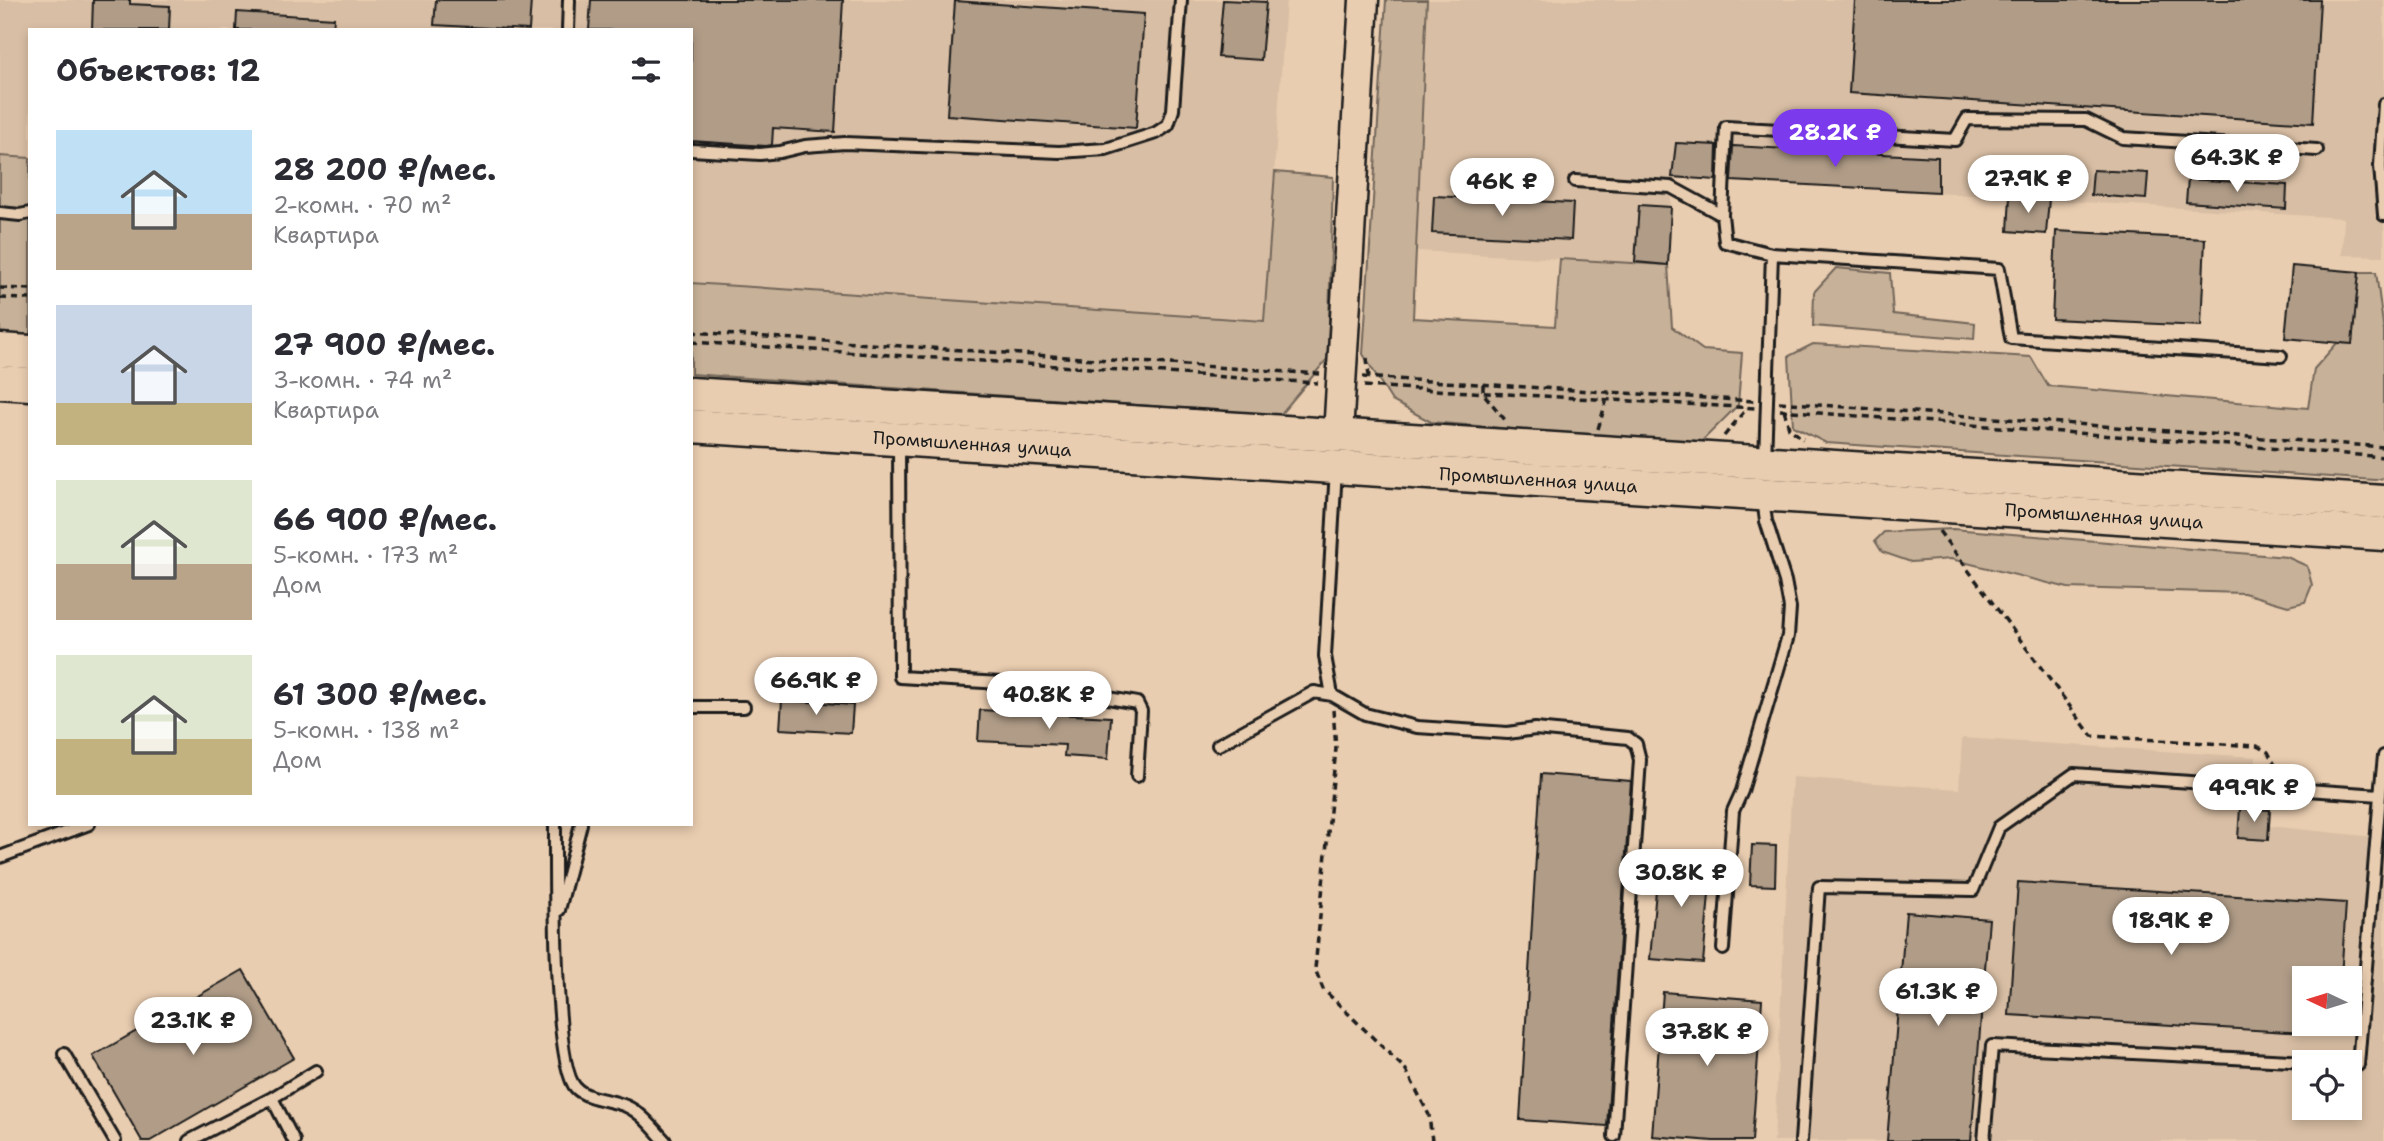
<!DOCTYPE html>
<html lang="ru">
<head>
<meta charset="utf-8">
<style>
  :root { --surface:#fff; --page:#f7f7f7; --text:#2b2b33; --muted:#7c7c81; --accent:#7c3aed }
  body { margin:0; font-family:"Shantell Sans",sans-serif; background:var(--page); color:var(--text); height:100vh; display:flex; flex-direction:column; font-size:26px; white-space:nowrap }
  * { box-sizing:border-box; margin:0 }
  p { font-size:23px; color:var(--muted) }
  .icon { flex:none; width:38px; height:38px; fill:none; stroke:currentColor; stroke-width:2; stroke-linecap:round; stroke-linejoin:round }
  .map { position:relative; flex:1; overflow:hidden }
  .side { position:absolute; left:28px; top:28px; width:665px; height:798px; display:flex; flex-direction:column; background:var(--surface); border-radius:0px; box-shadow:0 4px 10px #0003 }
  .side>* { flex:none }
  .needle { width:46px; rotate:274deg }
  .buttons { position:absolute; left:2292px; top:966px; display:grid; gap:14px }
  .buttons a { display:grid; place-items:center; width:70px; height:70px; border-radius:0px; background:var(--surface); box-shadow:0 4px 10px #0003; font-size:35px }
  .price { position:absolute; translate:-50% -60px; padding:0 16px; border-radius:24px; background:#fff; color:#222; font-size:23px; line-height:46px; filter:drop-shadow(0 2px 4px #0008) }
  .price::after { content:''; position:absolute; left:50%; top:42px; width:21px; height:16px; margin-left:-10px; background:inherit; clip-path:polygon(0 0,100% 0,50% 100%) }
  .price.selected { background:var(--accent); color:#fff }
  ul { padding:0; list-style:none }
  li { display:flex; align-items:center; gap:21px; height:175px; padding:0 28px }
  li span { display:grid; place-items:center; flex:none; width:196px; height:140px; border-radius:0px; color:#555 }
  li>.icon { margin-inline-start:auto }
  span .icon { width:84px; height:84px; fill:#fffc; stroke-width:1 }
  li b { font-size:30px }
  h2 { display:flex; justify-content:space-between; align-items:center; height:84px; padding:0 28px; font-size:30px }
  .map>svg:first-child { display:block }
</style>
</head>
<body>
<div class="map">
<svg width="2384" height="1141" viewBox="0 0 2384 1141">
  <rect width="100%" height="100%" fill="#e9cdb0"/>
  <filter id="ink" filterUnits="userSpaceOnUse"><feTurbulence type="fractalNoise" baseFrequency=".0143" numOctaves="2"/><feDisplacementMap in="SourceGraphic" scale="14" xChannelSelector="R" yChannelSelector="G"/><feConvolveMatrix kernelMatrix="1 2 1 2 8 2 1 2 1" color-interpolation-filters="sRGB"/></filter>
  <g filter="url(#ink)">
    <!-- built -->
    <path fill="#d8bea4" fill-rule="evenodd" d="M0,0H1286L1264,321L691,283V30H30V158L0,156Z
      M1427,0H2384V256L2342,255L2344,218L1672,177L1668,265L1417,251Z
      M1962,738L2256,757L2253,808L2270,810L2269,826L2384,838V1141H1774L1792,777L1959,789ZM2305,978H2350V1024H2305ZM2305,1062H2350V1108H2305Z"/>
    <!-- green -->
    <path fill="#c7b198" stroke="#72665a" stroke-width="2" d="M1386,0H1427L1413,318L1555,326L1560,259L1668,265L1672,327L1703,350L1742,353L1738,405L1698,445L1431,422L1392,401L1363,354Z
      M0,156L30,158V335L0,333Z
      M1275,172L1333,177L1328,358L1280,415L691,374V283L1264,321Z
      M1836,268L1890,273L1893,314L1975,323L1974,339L1813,326L1814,292Z
      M2359,272H2376L2384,332V478L2375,480L1826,443L1793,426L1789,356L1813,344L2031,357L2048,386L2308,408L2314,369L2337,343L2352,344Z
      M1953,529L2287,557L2307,566L2312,585L2305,602L2288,606L2244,593L2068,588L1951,559L1911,562L1882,552L1875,541L1884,532Z"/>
    <!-- building -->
    <path fill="#b09c87" stroke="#1c1c1c" stroke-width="2" d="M93,0H130V4L170,6L169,30H92Z
      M436,0H531L529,30L434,25Z
      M591,0H843L835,132L773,128L772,145L766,146L691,141V30H589Z
      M1223,0L1266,2L1261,60L1218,57Z
      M1855,0H2320L2313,123L1849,93Z
      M955,1L1144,14L1136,128L947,115Z
      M237,12L334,18L333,30H236Z
      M1676,143L1717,145L1716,180L1672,177Z
      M1733,146L1938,157V192L1731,181Z
      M2093,170L2148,173L2146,199L2091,195Z
      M2188,179L2287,185L2286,209L2186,202Z
      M1434,196L1573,203L1571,240L1432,233Z
      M2010,196L2049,199L2046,234L2008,231Z
      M1639,205L1671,207L1668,265L1635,262Z
      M2056,231L2205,239L2201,326L2052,319Z
      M2292,266L2359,272L2352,344L2285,338Z
      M782,700L853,705L851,733L780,729Z
      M980,710L1111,717L1108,759L1064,756L1065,745L978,741Z
      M1541,774L1631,781L1607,1126L1520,1120Z
      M2240,808L2270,810L2268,840L2238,838Z
      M1752,845L1776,846L1775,886L1750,885Z
      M1659,855L1712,860L1703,963L1650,959Z
      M2018,882L2346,903L2341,978H2305V1033L2009,1015Z
      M1906,912L1989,919L1971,1141H1887Z
      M243,970L294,1058L150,1141H142L93,1056Z
      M1663,992L1762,1000L1752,1141H1713L1652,1136Z"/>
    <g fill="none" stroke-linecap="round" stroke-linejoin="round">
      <defs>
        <path id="lane" d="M568,30L569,0
          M2384,104L2380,166L2384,215
          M691,150L760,154L780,152L805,146L845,143L1059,152L1106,149L1156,133L1168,125L1173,110L1181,0
          M1575,181L1671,187L1722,215
          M0,213L20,215L30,213
          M1772,254L1725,242L1722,215L1726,127L1955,140L1967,119L2086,120L2123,138L2317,150
          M899,442L900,677L1033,685L1137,703L1141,711L1137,776
          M1765,460L1772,254L1999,269L2011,338L2281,356
          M1332,695L1325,656L1336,469
          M691,707H744
          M1218,745L1314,692L1332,695L1365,714L1417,727L1508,733L1535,729L1628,738L1636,744L1640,760L1614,1136
          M555,824C555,865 553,1066 576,1088C588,1100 610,1099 626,1106C642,1113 653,1128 665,1141
          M0,857L89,824
          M559,910L581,824
          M1723,949L1733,811L1742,791L1788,636L1790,608L1785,581L1766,521L1763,499
          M64,1054L115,1141
          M2350,1064L2358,1065L2380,795
          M272,1098L294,1141
          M189,1141L272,1098L316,1071
          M1801,1141L1819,887L1973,890L1999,827L2074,774L2380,795L2384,756
          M1984,1141L1992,1046L2310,1062"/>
        <path id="secondary" d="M1338,435L1364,0"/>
        <g id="primary">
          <path d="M0,350L30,352"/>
          <path d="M0,382L30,384"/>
          <path d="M691,394L2384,502"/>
          <path id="s1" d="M691,426L2384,534"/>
        </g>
      </defs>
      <!-- lane casing -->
      <use href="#lane" stroke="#1c1c1c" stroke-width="16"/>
      <!-- secondary casing -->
      <use href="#secondary" stroke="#1c1c1c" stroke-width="33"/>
      <!-- primary casing -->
      <use href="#primary" stroke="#1c1c1c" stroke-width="37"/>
      <!-- path -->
      <path stroke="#1c1c1c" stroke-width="3.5" stroke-dasharray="7 5" stroke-linecap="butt" d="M0,288L30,289
        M0,298L30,299
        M691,332L1320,374
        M691,342L1318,383
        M1367,358L1369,377
        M1363,377L1754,401
        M1483,384V393L1506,421
        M1364,386L1755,408
        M1779,402L2384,447
        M1780,410L2384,457
        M1784,410L1789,428L1803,439
        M1598,429L1609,392
        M1724,436L1747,408
        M1939,531L2092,736L2257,746L2268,752L2279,773
        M1333,710L1336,748L1315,969L1323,989L1406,1070L1429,1115L1432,1141"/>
      <!-- lane -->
      <use href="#lane" stroke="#e9cdb0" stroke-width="10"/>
      <!-- secondary -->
      <use href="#secondary" stroke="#e9cdb0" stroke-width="28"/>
      <!-- primary -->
      <use href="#primary" stroke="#e9cdb0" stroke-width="32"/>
    </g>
  </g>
  <g text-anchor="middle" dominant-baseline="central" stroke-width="5" stroke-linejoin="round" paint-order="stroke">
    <!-- street labels -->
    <g font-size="18" fill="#1c1c1c" stroke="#e9cdb0">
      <text stroke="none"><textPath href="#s1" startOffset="282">Промышленная улица</textPath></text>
      <text stroke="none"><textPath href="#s1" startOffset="849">Промышленная улица</textPath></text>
      <text stroke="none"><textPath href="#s1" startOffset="1416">Промышленная улица</textPath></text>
    </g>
  </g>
</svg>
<div class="buttons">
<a><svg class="needle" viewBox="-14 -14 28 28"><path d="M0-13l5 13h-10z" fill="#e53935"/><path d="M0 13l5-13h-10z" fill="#7c7c81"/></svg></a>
<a><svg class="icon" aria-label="locate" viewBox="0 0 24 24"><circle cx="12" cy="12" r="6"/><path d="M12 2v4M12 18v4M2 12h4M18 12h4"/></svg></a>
</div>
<b class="price selected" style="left:1835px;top:169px">28.2K ₽</b>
<b class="price" style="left:2237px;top:194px">64.3K ₽</b>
<b class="price" style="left:2028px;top:215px">27.9K ₽</b>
<b class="price" style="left:1502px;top:218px">46K ₽</b>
<b class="price" style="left:816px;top:717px">66.9K ₽</b>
<b class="price" style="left:1049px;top:731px">40.8K ₽</b>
<b class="price" style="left:2254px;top:824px">49.9K ₽</b>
<b class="price" style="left:1681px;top:909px">30.8K ₽</b>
<b class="price" style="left:2171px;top:957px">18.9K ₽</b>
<b class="price" style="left:1938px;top:1028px">61.3K ₽</b>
<b class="price" style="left:193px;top:1057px">23.1K ₽</b>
<b class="price" style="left:1707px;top:1068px">37.8K ₽</b>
<section class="side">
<h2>Объектов: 12<svg class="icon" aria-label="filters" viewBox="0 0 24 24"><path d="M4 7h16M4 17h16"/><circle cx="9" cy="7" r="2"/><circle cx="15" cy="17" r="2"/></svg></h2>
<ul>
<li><span style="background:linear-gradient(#bfe0f5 60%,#b9a48a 0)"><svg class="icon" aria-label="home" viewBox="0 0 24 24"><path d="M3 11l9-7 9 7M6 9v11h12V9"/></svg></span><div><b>28 200 ₽/мес.</b><p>2-комн. · 70 m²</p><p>Квартира</p></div></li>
<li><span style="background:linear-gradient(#c9d6e8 70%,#c2b280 0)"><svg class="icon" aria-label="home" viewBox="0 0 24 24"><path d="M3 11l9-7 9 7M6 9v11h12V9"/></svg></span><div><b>27 900 ₽/мес.</b><p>3-комн. · 74 m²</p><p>Квартира</p></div></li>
<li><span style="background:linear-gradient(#dfe7d0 60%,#b9a48a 0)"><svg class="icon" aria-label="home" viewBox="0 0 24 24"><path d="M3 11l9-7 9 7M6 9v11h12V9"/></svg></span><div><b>66 900 ₽/мес.</b><p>5-комн. · 173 m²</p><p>Дом</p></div></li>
<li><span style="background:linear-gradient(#dfe7d0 60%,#c2b280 0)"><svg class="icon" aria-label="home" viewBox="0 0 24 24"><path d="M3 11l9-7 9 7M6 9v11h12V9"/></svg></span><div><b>61 300 ₽/мес.</b><p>5-комн. · 138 m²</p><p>Дом</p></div></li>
</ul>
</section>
</div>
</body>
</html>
